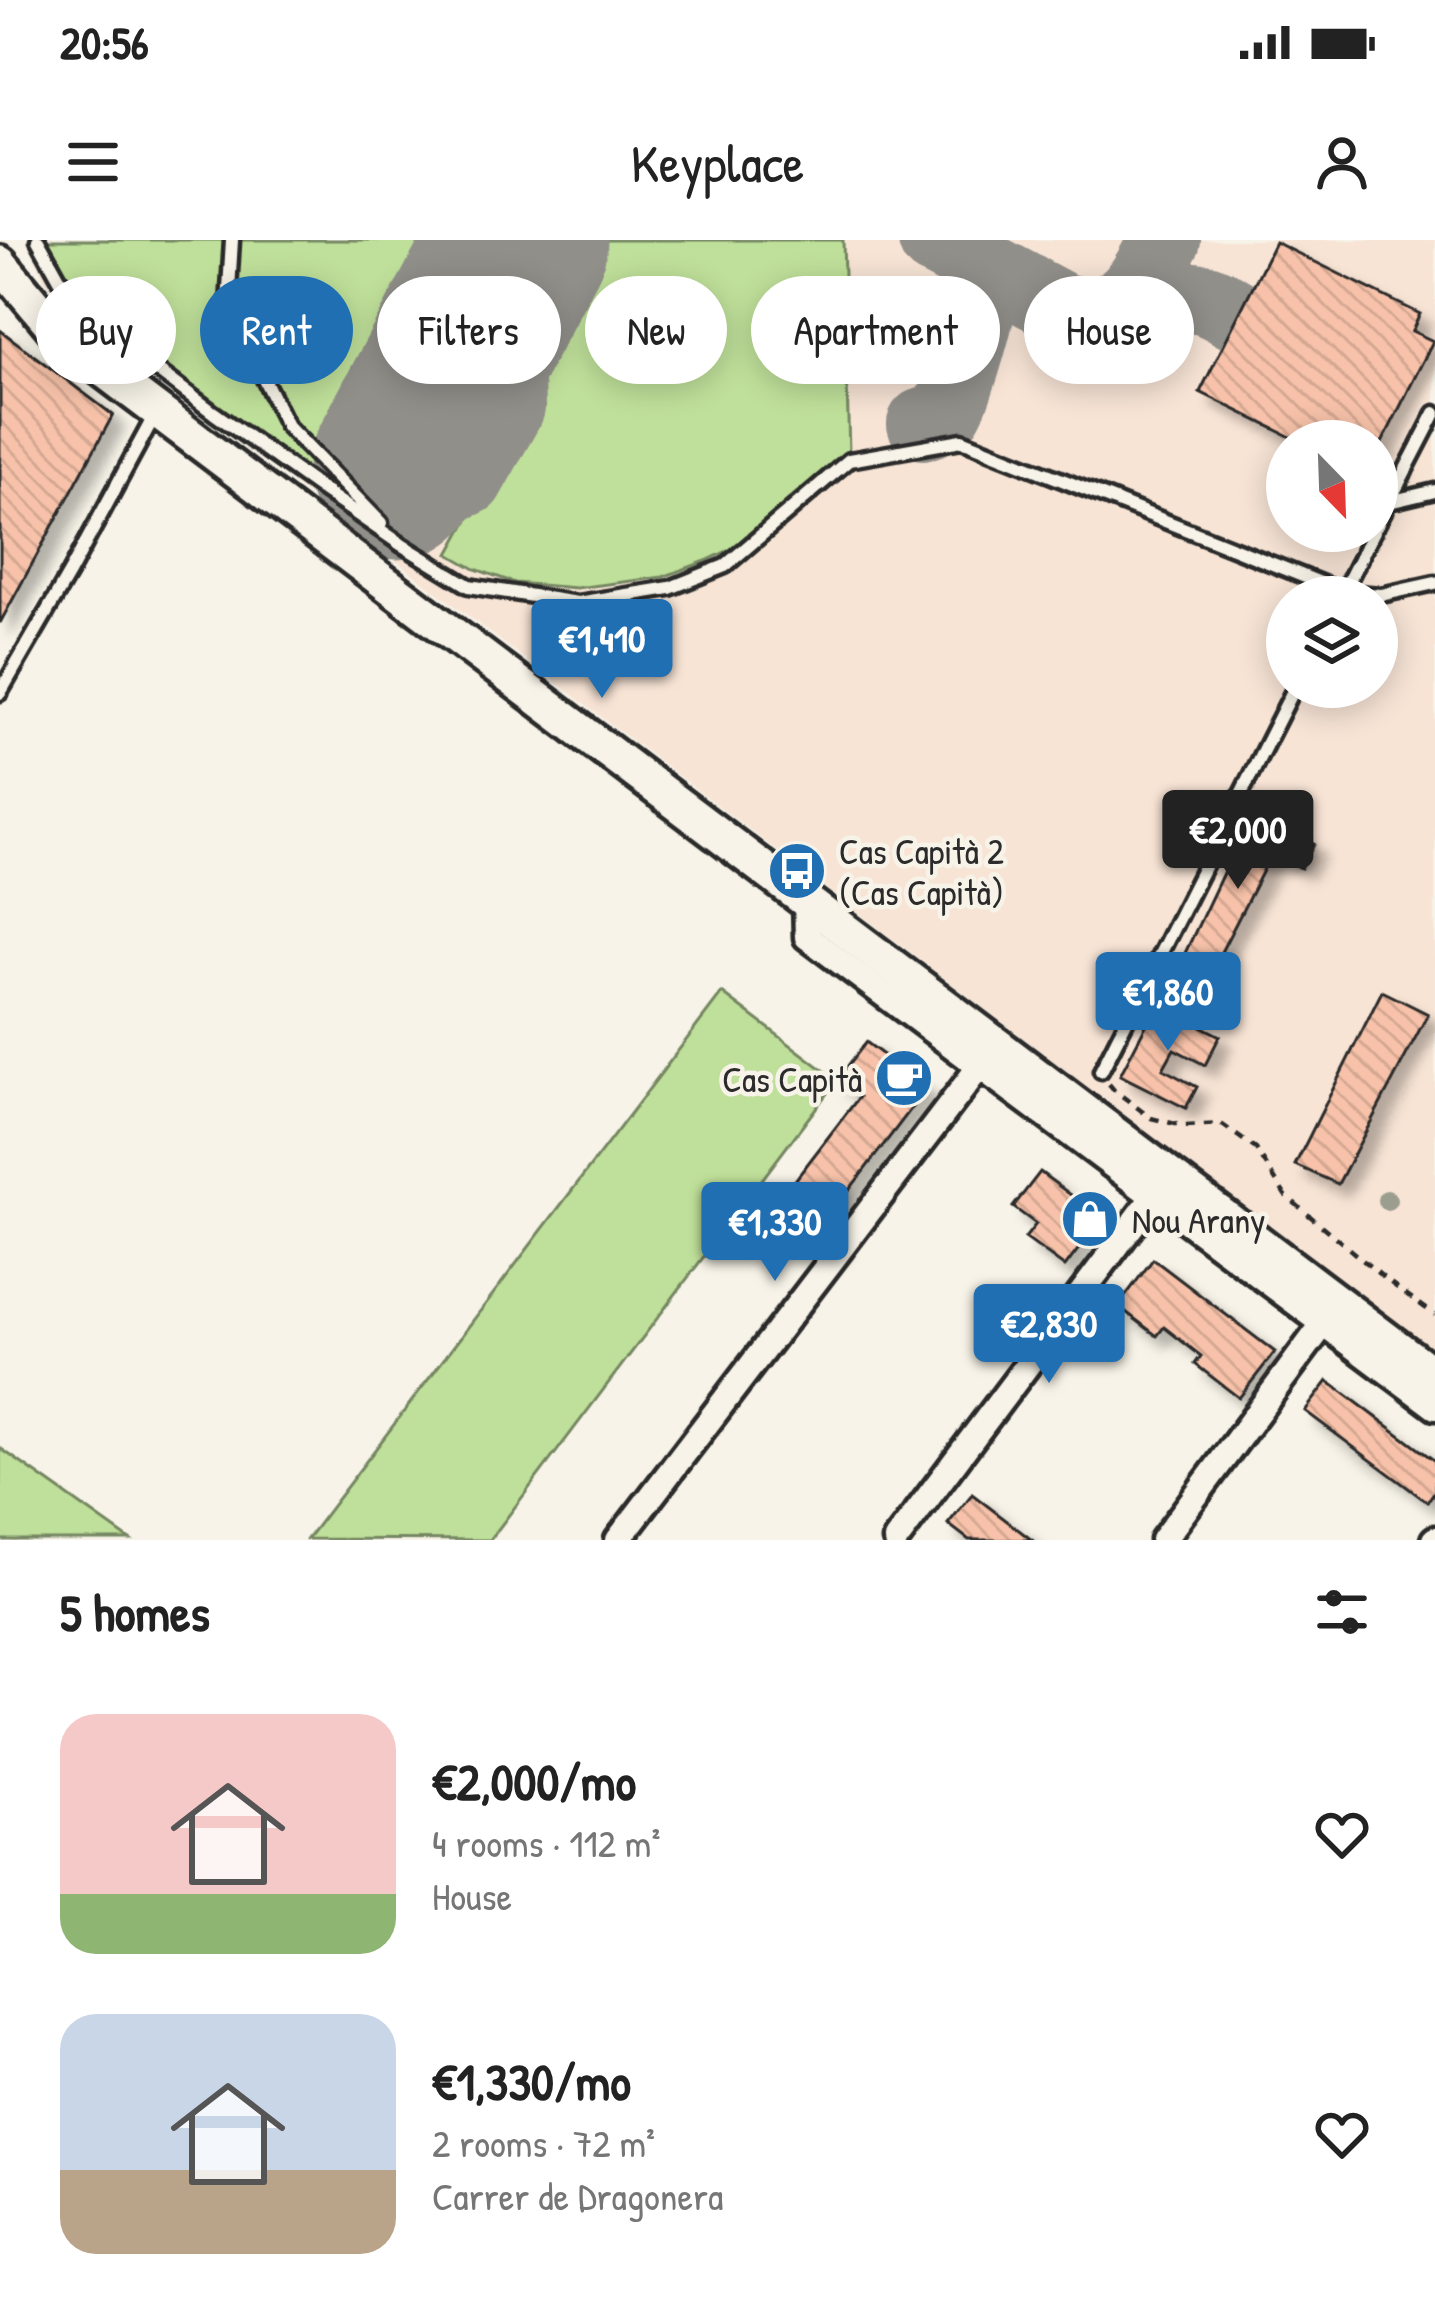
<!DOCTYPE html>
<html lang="en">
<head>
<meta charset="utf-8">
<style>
  :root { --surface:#fff; --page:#f6f6f6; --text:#222; --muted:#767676; --accent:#1f6fb2 }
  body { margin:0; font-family:"Patrick Hand",sans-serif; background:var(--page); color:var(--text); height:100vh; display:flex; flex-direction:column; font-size:45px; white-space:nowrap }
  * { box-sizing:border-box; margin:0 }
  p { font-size:39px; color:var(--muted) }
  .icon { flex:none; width:66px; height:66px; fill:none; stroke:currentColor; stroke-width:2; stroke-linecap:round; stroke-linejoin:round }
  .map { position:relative; height:1300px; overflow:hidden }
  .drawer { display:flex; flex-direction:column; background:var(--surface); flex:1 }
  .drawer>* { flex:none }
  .hud { position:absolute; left:36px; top:36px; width:1365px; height:108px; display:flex; gap:24px }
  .needle { width:78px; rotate:157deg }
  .tools { position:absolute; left:1266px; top:180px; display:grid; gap:24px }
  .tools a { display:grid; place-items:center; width:132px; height:132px; border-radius:50%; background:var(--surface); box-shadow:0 6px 30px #0003; font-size:60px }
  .price { position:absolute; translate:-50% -102px; padding:0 27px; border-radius:12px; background:var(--accent); color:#fff; font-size:39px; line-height:78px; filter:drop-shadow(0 3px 6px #0008) }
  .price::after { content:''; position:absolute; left:50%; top:72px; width:36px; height:27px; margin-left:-18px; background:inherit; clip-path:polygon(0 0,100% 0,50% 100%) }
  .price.current { background:#222; color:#fff }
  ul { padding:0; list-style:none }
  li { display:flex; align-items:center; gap:36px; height:300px; padding:0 60px }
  li span { display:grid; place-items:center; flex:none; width:336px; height:240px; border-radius:36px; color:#555 }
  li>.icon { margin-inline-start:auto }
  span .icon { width:144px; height:144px; fill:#fffc; stroke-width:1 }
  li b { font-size:51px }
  h2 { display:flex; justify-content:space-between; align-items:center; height:144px; padding:0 60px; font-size:51px }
  .pill { padding:0 42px; border-radius:54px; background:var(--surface); box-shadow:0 6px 30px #0003; font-size:42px; line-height:108px }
  .pill.current { background:var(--accent); color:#fff }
  .status { display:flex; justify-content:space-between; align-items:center; height:84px; padding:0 60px; background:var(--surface); direction:ltr }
  .status svg { height:33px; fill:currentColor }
  header { display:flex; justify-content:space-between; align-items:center; height:156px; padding:0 60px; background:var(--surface); font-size:54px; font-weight:600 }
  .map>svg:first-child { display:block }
</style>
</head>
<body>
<div class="status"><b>20:56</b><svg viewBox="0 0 49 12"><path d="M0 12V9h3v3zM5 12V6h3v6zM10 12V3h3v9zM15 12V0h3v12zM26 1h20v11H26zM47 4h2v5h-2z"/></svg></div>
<header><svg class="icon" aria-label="menu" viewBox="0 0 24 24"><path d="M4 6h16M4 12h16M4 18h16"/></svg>Keyplace<svg class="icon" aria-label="person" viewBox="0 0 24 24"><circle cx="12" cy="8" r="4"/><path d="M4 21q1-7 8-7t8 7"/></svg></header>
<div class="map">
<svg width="1435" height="1300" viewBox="0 0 1435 1300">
  <defs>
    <pattern id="building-back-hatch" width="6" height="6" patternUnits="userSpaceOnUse" patternTransform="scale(3)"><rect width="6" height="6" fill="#f7c2a9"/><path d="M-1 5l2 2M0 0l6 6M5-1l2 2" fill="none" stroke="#d4a792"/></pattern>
    <filter id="shadow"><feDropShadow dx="11" dy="11" stdDeviation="6" flood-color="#0004"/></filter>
  </defs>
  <rect width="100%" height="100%" fill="#f7f3e8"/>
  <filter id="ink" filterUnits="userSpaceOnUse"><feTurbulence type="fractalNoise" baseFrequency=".00833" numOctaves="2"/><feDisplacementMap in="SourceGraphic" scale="24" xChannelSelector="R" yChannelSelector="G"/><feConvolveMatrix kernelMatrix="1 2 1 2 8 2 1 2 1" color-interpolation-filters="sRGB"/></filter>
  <g filter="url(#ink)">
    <!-- built -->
    <path fill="#f7e4d5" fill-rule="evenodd" d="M26,0H1435V1111L83,83L45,39ZM1287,201H1377V291H1287ZM1287,357H1377V447H1287Z"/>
    <!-- green -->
    <path fill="#bfe09a" stroke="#758662" stroke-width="3" d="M40,0H465L332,246L241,192L140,117L62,43Z
      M570,0H843L849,213L746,302L706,321L663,337L576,348L515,343L475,329L449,314L527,173L523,83Z
      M722,753L837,840L490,1300L307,1299Z
      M0,1208L130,1300H0Z"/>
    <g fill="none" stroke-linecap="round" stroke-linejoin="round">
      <!-- taxiway -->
      <path stroke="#918f8a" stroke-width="72" d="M934,0L1063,69C1123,85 1141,46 1165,0
        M509,26L505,58L509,167L468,240L446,250L433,251L419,248L397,232L388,216L385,202L388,183L405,156L462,112L523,0
        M1114,68C1142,62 1174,54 1203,59C1215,62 1227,70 1238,76
        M923,184C933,182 940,179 947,170C957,156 982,68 982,52C981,38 975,28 967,17"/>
      <!-- runway -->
      <path stroke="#918f8a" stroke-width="177" d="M396,231L519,0"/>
    </g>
    <!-- building -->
    <path fill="url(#building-back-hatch)" stroke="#2b2b2b" stroke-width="3" filter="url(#shadow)" d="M1275,2L1420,74L1412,91L1433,101L1377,213V201H1299L1200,152Z
      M0,90L113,175L0,383Z
      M1251,574L1314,604L1301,628L1272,613L1204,745L1176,732Z
      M1382,751L1428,774L1338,944L1295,925Z
      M1157,764L1220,796L1205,825L1174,809L1163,829L1197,847L1186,868L1120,835Z
      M866,802L927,848L818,991L779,961L859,857L837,840Z
      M1040,932L1102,978L1065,1027L1025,998L1036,984L1013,967Z
      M1153,1019L1275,1112L1239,1158L1195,1124L1201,1116L1164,1087L1157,1096L1118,1066Z
      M1328,1141L1435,1221V1251L1427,1262L1305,1171Z
      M972,1254L1032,1300H969L948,1284Z"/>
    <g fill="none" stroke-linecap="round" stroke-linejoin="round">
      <defs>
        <path id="lane" d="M38,0L62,43L99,86L214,173L318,247L402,305L469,346L577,363L670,348L725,326L849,220L962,200L1343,352L1340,357
          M232,0L228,66L287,186L381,283
          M1389,262L1435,251
          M1377,285L1435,173
          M1374,291L1343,352L1381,355L1435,343
          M0,453L70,332L157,171
          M1101,831L1295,447"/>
        <path id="street" d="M806,660L807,697L1435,1167
          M618,1300L980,826
          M896,1300L1161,947
          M1163,1300L1324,1083
          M1434,1300L1435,1299"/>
        <path id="secondary" d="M0,23L65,101L1435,1136"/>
      </defs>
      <!-- lane casing -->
      <use href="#lane" stroke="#2b2b2b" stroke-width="21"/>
      <!-- street casing -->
      <use href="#street" stroke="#2b2b2b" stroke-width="33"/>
      <!-- secondary casing -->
      <use href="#secondary" stroke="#2b2b2b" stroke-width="42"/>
      <!-- path -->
      <path stroke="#2b2b2b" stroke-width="4.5" stroke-dasharray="9 9" stroke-linecap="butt" d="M1109,844L1114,850L1151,878L1184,886L1221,884L1256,909L1285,955L1385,1039L1435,1075"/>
      <!-- lane -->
      <use href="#lane" stroke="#f7f3e8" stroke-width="12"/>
      <!-- street -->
      <use href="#street" stroke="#f7f3e8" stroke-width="24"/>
      <!-- secondary -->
      <use href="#secondary" stroke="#f7f3e8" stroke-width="33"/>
    </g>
    <!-- trees -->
    <circle fill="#9b9e8f" cx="1387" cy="960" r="10"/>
  </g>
  <!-- icons -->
  <defs>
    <symbol id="bus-disc" viewBox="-11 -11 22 22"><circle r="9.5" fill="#1f6fb2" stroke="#f7f3e8"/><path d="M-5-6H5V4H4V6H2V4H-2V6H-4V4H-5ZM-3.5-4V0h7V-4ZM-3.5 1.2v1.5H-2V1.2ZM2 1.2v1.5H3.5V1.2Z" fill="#fff"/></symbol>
    <symbol id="cafe-disc" viewBox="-11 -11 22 22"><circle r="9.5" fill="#1f6fb2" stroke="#f7f3e8"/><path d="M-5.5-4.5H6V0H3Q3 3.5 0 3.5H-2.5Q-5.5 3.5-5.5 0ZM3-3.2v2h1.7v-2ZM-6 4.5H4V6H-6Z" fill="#fff"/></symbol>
    <symbol id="shop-disc" viewBox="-11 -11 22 22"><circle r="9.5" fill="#1f6fb2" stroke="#f7f3e8"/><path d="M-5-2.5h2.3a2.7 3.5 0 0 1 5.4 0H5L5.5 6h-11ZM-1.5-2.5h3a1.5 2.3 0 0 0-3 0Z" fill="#fff"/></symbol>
  </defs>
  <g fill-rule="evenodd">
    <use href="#bus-disc" x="764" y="598" width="66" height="66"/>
    <use href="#cafe-disc" x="871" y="805" width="66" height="66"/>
    <use href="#shop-disc" x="1057" y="946" width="66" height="66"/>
  </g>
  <g text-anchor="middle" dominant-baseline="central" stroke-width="9" stroke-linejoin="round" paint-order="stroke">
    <!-- poi labels -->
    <g font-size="36" fill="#2b2b2b" stroke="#f7f3e8" text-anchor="start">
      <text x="839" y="610">Cas Capità 2<tspan x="839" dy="41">(Cas Capità)</tspan></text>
      <text x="862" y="838" text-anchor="end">Cas Capità</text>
      <text x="1132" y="979">Nou Arany</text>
    </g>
  </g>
</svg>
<div class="tools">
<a><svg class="needle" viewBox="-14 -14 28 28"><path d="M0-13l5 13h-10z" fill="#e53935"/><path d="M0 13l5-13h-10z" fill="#767676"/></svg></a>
<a><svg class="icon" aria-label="layers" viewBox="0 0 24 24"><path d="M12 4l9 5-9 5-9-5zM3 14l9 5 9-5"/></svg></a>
</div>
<b class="price" style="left:602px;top:461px">€1,410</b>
<b class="price current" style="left:1238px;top:652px">€2,000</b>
<b class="price" style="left:1168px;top:814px">€1,860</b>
<b class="price" style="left:775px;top:1044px">€1,330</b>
<b class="price" style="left:1049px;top:1146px">€2,830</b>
<div class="hud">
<a class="pill">Buy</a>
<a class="pill current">Rent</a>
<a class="pill">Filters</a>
<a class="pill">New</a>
<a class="pill">Apartment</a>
<a class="pill">House</a>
</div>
</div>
<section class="drawer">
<h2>5 homes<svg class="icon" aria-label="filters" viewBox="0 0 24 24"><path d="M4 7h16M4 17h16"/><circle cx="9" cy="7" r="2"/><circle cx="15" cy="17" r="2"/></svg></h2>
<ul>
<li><span style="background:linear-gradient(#f6c9c9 75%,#8fb573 0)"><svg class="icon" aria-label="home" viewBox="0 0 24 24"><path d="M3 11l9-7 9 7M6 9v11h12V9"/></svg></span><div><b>€2,000/mo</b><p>4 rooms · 112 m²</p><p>House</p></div><svg class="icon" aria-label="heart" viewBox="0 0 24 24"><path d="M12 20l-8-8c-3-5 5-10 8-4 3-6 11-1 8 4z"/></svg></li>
<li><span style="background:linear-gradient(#c9d6e8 65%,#b9a48a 0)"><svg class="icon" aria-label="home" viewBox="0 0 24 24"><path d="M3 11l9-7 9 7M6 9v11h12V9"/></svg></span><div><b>€1,330/mo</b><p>2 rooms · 72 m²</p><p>Carrer de Dragonera</p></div><svg class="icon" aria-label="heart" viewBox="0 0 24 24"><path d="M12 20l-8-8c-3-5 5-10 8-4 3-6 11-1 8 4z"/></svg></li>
</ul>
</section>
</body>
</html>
